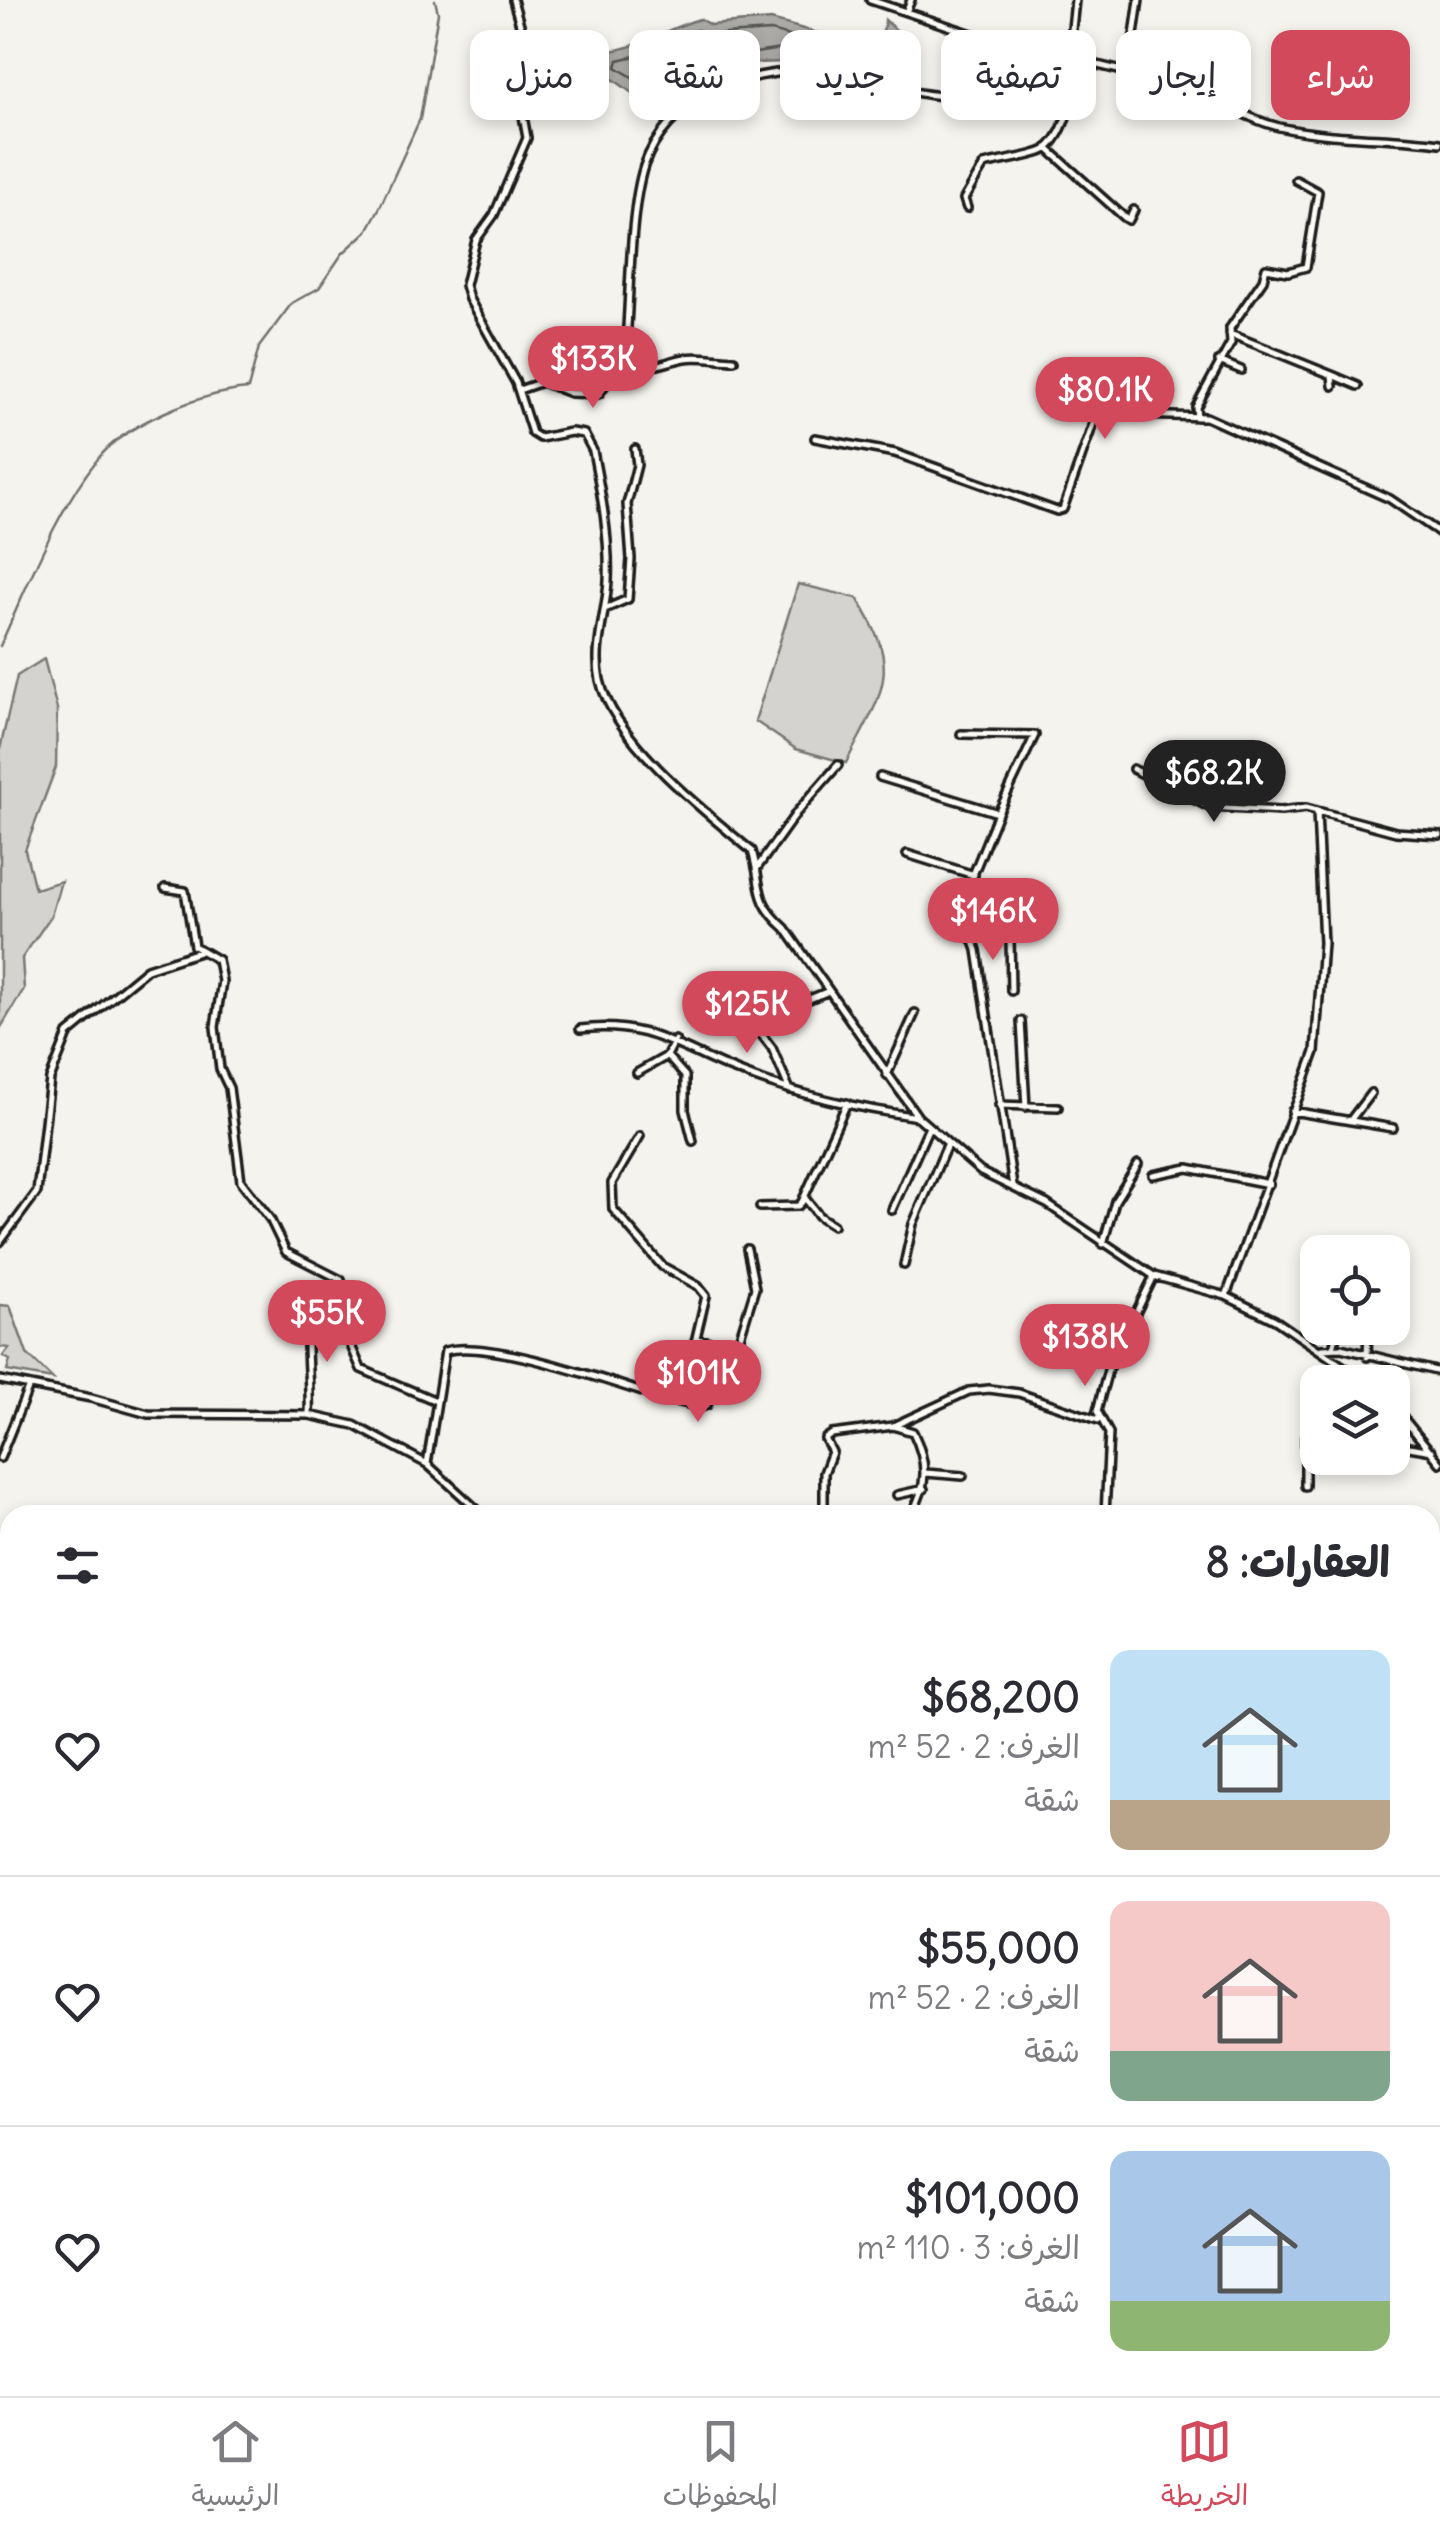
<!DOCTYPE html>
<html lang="ar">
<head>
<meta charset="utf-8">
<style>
  :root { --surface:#fff; --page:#f2f2f3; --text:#2b2b33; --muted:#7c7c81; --line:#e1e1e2; --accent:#d1495b }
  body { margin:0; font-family:Delius,"Playpen Sans Arabic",sans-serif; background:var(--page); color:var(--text); direction:rtl; height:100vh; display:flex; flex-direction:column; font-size:38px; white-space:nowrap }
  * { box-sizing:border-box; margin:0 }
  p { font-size:32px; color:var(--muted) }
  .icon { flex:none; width:55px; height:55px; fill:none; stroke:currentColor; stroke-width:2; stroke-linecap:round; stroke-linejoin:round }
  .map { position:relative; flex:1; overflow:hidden; direction:ltr }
  .panel { position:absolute; left:0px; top:1505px; width:1440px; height:892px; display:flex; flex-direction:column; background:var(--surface); border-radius:30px 30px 0 0; box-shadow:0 5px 15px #0003; direction:rtl }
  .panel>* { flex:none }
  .banner { position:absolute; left:30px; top:30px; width:1380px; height:90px; direction:rtl; display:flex; gap:20px }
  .controls { position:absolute; left:1300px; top:1235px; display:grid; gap:20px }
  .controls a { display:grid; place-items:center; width:110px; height:110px; border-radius:20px; background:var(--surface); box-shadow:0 5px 15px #0003; font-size:50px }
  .price { position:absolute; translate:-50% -85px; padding:0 22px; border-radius:35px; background:var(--accent); color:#fff; font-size:32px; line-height:65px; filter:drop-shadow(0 2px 5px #0008) }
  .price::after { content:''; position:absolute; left:50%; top:60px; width:30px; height:22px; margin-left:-15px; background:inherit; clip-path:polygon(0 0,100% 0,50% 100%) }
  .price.active { background:#222; color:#fff }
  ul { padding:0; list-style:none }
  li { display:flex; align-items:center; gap:30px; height:250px; padding:0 50px }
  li+li { border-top:2px solid var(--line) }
  li span { display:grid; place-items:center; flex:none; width:280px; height:200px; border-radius:20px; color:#555 }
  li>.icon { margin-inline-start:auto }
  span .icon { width:120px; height:120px; fill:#fffc; stroke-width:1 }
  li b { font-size:42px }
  h2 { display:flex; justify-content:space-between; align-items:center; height:120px; padding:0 50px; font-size:42px }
  .tag { padding:0 35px; border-radius:20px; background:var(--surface); box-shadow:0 5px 15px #0003; font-size:35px; line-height:90px }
  .tag.active { background:var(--accent); color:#fff }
  .tabs { display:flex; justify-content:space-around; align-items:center; height:140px; border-top:2px solid var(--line); background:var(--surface); font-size:28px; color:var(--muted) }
  .tabs a { display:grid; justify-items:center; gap:5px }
  .tabs .active { color:var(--accent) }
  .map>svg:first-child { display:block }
</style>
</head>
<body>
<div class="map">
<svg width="1440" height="2396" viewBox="0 0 1440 2396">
  <rect width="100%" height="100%" fill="#f4f3ee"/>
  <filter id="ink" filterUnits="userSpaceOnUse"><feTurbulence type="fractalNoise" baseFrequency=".01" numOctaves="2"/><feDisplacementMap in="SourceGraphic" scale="20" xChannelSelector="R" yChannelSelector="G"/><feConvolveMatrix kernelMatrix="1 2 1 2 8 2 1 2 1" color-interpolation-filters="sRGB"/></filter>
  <g filter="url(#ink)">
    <!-- green -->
    <path fill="#d4d3cf" stroke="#787876" stroke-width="2.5" d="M798,584L857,598C904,672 882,692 846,763L796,749L755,721Z
      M44,659L57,709L56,767L25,850L35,889L61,881L51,916L22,958L24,989L0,1029V749L17,676Z
      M0,1305L10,1306L27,1354L53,1379L7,1371L10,1360L3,1356L9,1348L0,1347Z"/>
    <!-- water -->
    <path fill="#abaaa6" stroke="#72716f" stroke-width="2.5" d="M700,19L710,25L771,20L861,45C876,40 884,38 885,20L911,43L912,64L892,77L820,61L753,63L734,57L707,64L679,83L632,93L606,74L593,52C635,53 662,29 700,19Z"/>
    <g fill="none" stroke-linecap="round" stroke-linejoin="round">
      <!-- shore -->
      <path stroke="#555553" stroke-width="2.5" d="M697,30L710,35L771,31L804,40L807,45L755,53L731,48L702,55L675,73L637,80L616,67L618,60L652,52L671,37Z
        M890,43L901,51L894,66L863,62L864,55Z"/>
      <!-- stream -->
      <path stroke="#72716f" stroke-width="2.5" d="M0,646C28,585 55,513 97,460C126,422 202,393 248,389L259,347L292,303L319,288L342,254L367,231L380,207L420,119L438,13L435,0"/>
      <defs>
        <path id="street" d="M513,0L528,53L523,116L527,138L494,215L476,240L465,285L469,299L516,383L532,433L540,438L571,432L584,434L593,451C601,492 610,539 608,581C606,615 593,647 600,680C613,740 706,813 752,851C763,887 753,900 785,928L918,1117L981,1172L1047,1204L1154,1276L1226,1296L1275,1320L1366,1382
          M870,0L978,36L1180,85C1215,96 1243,118 1279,127C1332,139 1387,136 1440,143
          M906,12L911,0
          M1069,58L1075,0
          M1123,71L1134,35L1139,0
          M1047,148L1124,217L1129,220L1134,210
          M967,208L964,199L984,165C998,161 1036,156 1045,150C1065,136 1072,99 1074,77L1066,70
          M1230,334L1332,375L1333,386
          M625,355C653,374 658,363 685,358C700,355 719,360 734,360
          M1219,361L1241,370
          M1332,375L1358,386
          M519,390L542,382L570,393L599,394L625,355C630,303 629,212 644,166C667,100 745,69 811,71C851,72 901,94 946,96C974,97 1009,89 1036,80C1052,75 1064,73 1074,59
          M1197,417L1196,407L1231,343L1230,328L1263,280L1266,268L1288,272L1306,267L1318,192L1296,180
          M815,438L895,453L1057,511L1063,509L1099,407L1135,415L1206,417L1390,499L1440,533
          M605,609L628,599L631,559L627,504L637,465L635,449
          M961,734L1035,735L998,813L952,927L973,939L977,950L1013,1186
          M1133,769L1209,807L1281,811L1306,808L1396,832L1440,835
          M880,777L998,813
          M907,854L974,875
          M757,868L797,812L838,765
          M165,888L185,891L194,946L218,960L222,981L215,1027L220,1069L229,1088L241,1181L270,1219L286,1252L341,1280L345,1297L343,1327L361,1369L436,1401
          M969,937L979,931L1010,938L1011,991
          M1021,1021L1026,1107
          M580,1029C647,1020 681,1050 739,1072C796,1095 857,1108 918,1117
          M675,1040L667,1056L685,1076V1110L693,1141
          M637,1073L667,1056
          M887,1075L915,1013
          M790,1090L772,1048L748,1017L757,999L807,1000L829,991
          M999,1105L1058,1107
          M1292,1111L1393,1128
          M1352,1118L1371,1093
          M1153,1175L1188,1168L1269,1184
          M804,1197L819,1216L833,1225
          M760,1207L798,1206L802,1202L847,1103
          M892,1210L928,1129
          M0,1242L37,1192L50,1079L68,1034L147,969L199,952
          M1103,1244L1115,1201L1138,1164
          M904,1265L913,1224L947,1145
          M1226,1296L1315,1052L1323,943L1317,812
          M697,1339L735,1347L739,1340L755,1288L747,1249
          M1333,1348L1338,1328
          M1321,1349L1341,1348L1440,1372
          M1367,1357L1368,1328
          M0,1380L91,1398L148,1414L309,1415L354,1425L427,1464L483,1515
          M658,1397L701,1407L707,1405L714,1390
          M1392,1404L1440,1463
          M309,1415C311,1375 301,1337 313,1299L331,1301
          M893,1426L913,1432C928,1463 928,1485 911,1515
          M1392,1444L1432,1451
          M0,1458L29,1386
          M427,1464L445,1351C488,1338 613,1383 658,1397L694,1346L706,1296L698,1286L662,1266L613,1209L612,1183L640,1136
          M926,1473L963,1476
          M1305,1486V1437L1318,1429
          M897,1495L924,1489
          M824,1515V1473L832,1452L825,1439L832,1434L893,1426L969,1391L989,1389L1019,1393L1098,1420
          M1105,1515L1109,1433L1097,1411L1108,1370L1154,1276
          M0,1550L10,1554
          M0,1633L5,1630L10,1585
          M1430,1752L1440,1745
          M1430,1868L1440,1864
          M1430,1890L1440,1895
          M1430,2024L1440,2031
          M1430,2111L1440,2120
          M1440,2162L1433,2176L1440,2188
          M1430,2223L1440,2227
          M1430,2284L1440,2257
          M1430,2286L1440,2292
          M7,2321L10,2315
          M1432,2347L1440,2328
          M1430,2384L1440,2385
          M911,2388L953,2396
          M1296,2388L1351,2396
          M209,2396L210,2388
          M362,2396L367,2388
          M986,2396L987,2388"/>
        <path id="secondary" d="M1109,2396L1123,2388"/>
        <path id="primary" d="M1430,1836L1440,1831
          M1430,1852L1440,1847
          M0,2061L10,2064
          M1146,2388V2396
          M1344,2388L1400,2396
          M1400,2388L1440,2394
          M1159,2396V2388"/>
      </defs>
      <!-- street casing -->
      <use href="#street" stroke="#1c1c1c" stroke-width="12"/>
      <!-- secondary casing -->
      <use href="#secondary" stroke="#1c1c1c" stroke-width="14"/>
      <!-- primary casing -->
      <use href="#primary" stroke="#1c1c1c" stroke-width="15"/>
      <!-- street -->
      <use href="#street" stroke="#fdfcf7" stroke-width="5"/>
      <!-- secondary -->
      <use href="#secondary" stroke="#fdfcf7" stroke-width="6"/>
      <!-- primary -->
      <use href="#primary" stroke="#fdfcf7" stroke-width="8"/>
    </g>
  </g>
</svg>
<div class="controls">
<a><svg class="icon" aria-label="locate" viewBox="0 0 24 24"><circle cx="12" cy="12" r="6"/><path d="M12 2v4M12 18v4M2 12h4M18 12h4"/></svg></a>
<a><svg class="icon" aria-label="layers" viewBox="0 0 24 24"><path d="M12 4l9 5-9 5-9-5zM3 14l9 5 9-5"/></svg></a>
</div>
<b class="price" style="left:593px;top:411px">$133K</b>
<b class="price" style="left:1105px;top:442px">$80.1K</b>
<b class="price active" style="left:1214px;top:825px">$68.2K</b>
<b class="price" style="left:993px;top:963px">$146K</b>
<b class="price" style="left:747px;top:1056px">$125K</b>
<b class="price" style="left:327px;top:1365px">$55K</b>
<b class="price" style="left:1085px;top:1389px">$138K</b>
<b class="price" style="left:698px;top:1425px">$101K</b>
<div class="banner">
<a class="tag active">شراء</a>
<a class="tag">إيجار</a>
<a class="tag">تصفية</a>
<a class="tag">جديد</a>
<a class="tag">شقة</a>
<a class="tag">منزل</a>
</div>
<section class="panel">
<h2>العقارات: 8<svg class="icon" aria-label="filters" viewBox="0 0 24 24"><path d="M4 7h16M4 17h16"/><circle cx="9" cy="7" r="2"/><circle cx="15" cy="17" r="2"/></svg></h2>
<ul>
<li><span style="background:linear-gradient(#bfe0f5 75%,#b9a48a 0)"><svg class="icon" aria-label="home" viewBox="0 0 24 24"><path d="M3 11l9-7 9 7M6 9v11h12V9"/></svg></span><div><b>$68,200</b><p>الغرف: 2 · 52 m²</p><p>شقة</p></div><svg class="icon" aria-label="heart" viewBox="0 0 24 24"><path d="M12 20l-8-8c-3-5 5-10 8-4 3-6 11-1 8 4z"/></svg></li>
<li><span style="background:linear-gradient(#f6c9c9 75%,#7fa58c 0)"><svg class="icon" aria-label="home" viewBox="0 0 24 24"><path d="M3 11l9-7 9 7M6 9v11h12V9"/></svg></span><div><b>$55,000</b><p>الغرف: 2 · 52 m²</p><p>شقة</p></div><svg class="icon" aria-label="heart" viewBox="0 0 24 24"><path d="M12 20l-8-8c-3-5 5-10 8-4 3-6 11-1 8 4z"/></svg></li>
<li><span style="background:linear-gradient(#a9c7e8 75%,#8fb573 0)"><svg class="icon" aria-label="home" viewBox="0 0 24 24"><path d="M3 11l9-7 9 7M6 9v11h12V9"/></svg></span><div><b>$101,000</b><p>الغرف: 3 · 110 m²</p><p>شقة</p></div><svg class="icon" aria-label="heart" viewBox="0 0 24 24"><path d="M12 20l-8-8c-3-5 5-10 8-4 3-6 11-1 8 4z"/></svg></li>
</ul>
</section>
</div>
<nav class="tabs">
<a class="active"><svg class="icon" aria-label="map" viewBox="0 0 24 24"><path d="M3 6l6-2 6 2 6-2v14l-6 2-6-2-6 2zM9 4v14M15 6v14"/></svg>الخريطة</a>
<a><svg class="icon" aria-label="saved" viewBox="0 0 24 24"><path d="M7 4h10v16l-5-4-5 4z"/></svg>المحفوظات</a>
<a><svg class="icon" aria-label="home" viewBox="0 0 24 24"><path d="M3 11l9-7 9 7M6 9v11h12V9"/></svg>الرئيسية</a>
</nav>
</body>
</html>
